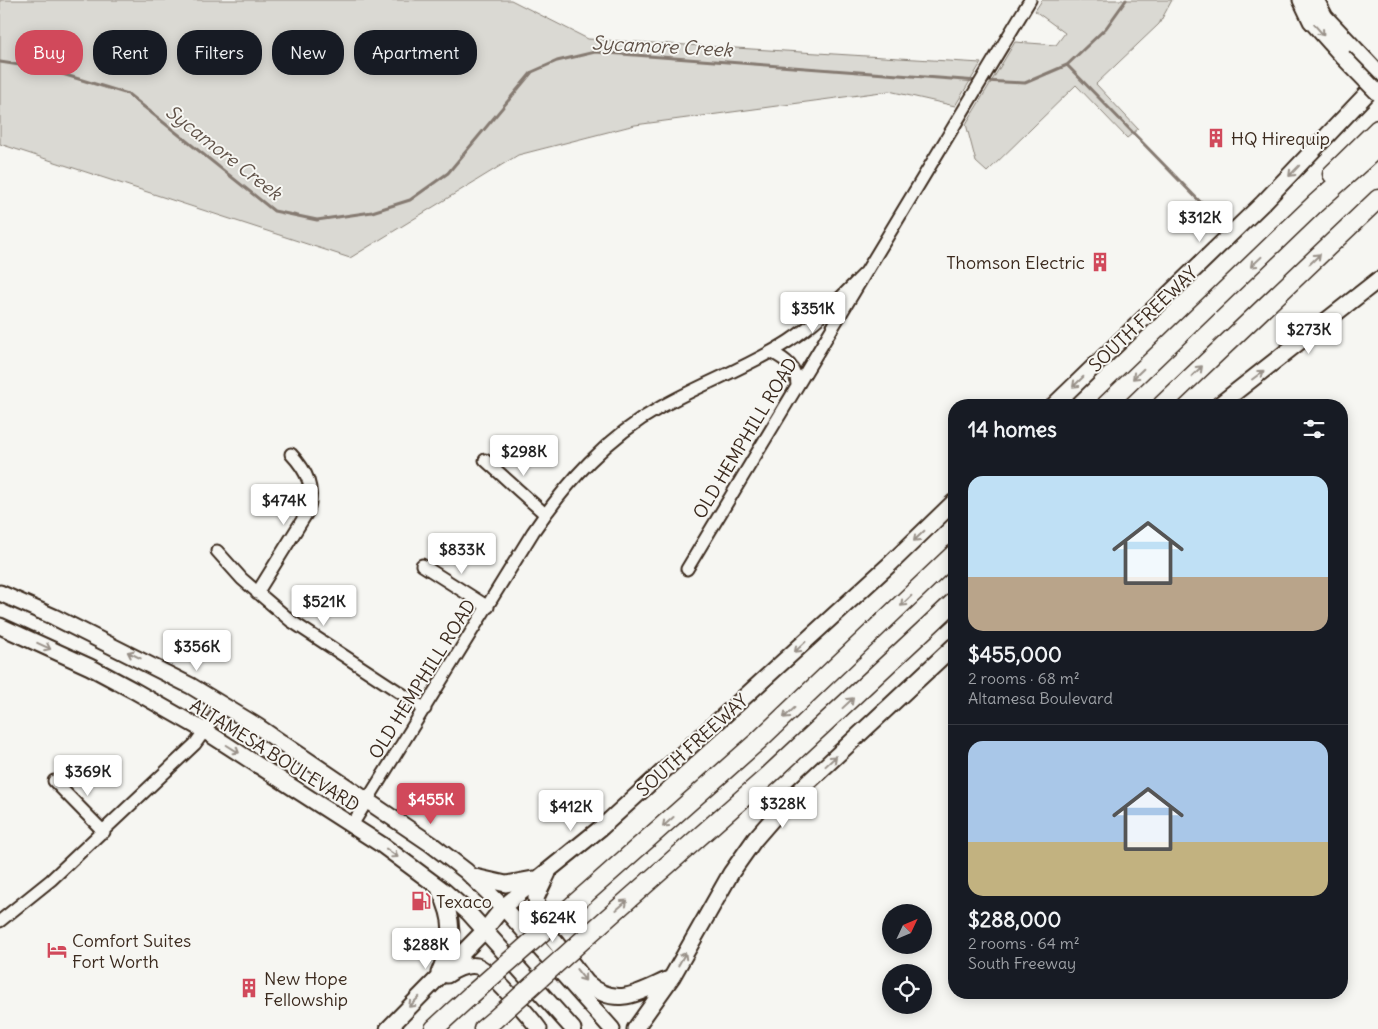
<!DOCTYPE html>
<html lang="en">
<head>
<meta charset="utf-8">
<style>
  :root { --surface:#171b24; --page:#242831; --text:#f1f3f6; --muted:#9ea1a6; --line:#363941; --accent:#d1495b }
  body { margin:0; font-family:Delius,sans-serif; background:var(--page); color:var(--text); height:100vh; display:flex; flex-direction:column; font-size:19px; white-space:nowrap }
  * { box-sizing:border-box; margin:0 }
  p { font-size:16px; color:var(--muted) }
  .icon { flex:none; width:28px; height:28px; fill:none; stroke:currentColor; stroke-width:2; stroke-linecap:round; stroke-linejoin:round }
  .map { position:relative; flex:1; overflow:hidden }
  .side { position:absolute; left:948px; top:399px; width:400px; height:600px; display:flex; flex-direction:column; background:var(--surface); border-radius:20px; box-shadow:0 2px 12px #0003 }
  .side>* { flex:none }
  .banner { position:absolute; left:15px; top:30px; width:475px; height:45px; display:flex; gap:10px }
  .needle { width:32px; rotate:46deg }
  .controls { position:absolute; left:882px; top:904px; display:grid; gap:10px }
  .controls a { display:grid; place-items:center; width:50px; height:50px; border-radius:50%; background:var(--surface); box-shadow:0 2px 12px #0003; font-size:25px }
  .price { position:absolute; translate:-50% -42px; padding:0 11px; border-radius:5px; background:#fff; color:#222; font-size:16px; line-height:32px; filter:drop-shadow(0 1px 2px #0008) }
  .price::after { content:''; position:absolute; left:50%; top:30px; width:15px; height:11px; margin-left:-8px; background:inherit; clip-path:polygon(0 0,100% 0,50% 100%) }
  .price.selected { background:var(--accent); color:#fff }
  ul { padding:0; list-style:none }
  li { display:grid; align-content:center; gap:10px; height:265px; padding:0 20px }
  li+li { border-top:1px solid var(--line) }
  li span { display:grid; place-items:center; height:155px; border-radius:15px; color:#555 }
  li>.icon { margin-inline-start:auto }
  span .icon { width:90px; height:90px; fill:#fffc; stroke-width:1 }
  li b { font-size:21px }
  h2 { display:flex; justify-content:space-between; align-items:center; height:60px; padding:0 20px; font-size:21px }
  .pill { padding:0 18px; border-radius:20px; background:var(--surface); box-shadow:0 2px 12px #0003; font-size:18px; line-height:45px }
  .pill.selected { background:var(--accent); color:#fff }
  .map>svg:first-child { display:block }
</style>
</head>
<body>
<div class="map">
<svg width="1378" height="1029" viewBox="0 0 1378 1029">
  <rect width="100%" height="100%" fill="#f6f6f2"/>
  <filter id="ink" filterUnits="userSpaceOnUse"><feTurbulence type="fractalNoise" baseFrequency=".02" numOctaves="2"/><feDisplacementMap in="SourceGraphic" scale="10" xChannelSelector="R" yChannelSelector="G"/><feConvolveMatrix kernelMatrix="1 2 1 2 8 2 1 2 1" color-interpolation-filters="sRGB"/></filter>
  <g filter="url(#ink)">
    <!-- green -->
    <path fill="#dad9d3" stroke="#8a8278" d="M0,0H511L588,39L981,63L955,106L889,91L635,125L518,155L350,258L0,144Z
      M1042,0H1172L1159,24L1096,84L1138,129L1127,138L1076,85L987,172L976,162L966,124L1015,42L1056,45L1065,33L1035,11Z"/>
    <g fill="none" stroke-linecap="round" stroke-linejoin="round">
      <!-- stream -->
      <path stroke="#857a71" stroke-width="3" d="M0,62L46,69L128,94L274,211L317,220L372,212L410,200L448,173L532,72L557,61L595,52L978,81
        M1067,65L1211,213
        M984,81L1025,83L1067,65L1106,28L1126,0"/>
      <defs>
        <path id="minor" d="M771,352C787,360 796,367 797,385
          M485,460L545,514
          M217,551L242,579L291,621L425,709
          M422,565L488,607
          M687,569L1030,0
          M257,593L308,511C315,488 307,471 291,454
          M54,781L104,832
          M352,825L533,532C567,482 607,437 661,407C703,383 749,367 789,341C818,322 841,297 865,273
          M0,921L51,880L195,744L223,705"/>
        <path id="major" d="M1301,0L1311,21L1343,57
          M1316,0L1325,17L1378,73
          M1054,405L1263,203L1378,82
          M1219,405L1378,280
          M0,593L54,617L191,686L257,726L431,844L466,871L503,907L612,1029
          M0,626L90,667L133,690L205,731L382,845L444,891L468,912L573,1029
          M548,873L536,898L539,921L587,983C617,1009 639,992 671,978
          M475,877L506,884L533,879
          M439,973C453,940 456,924 440,891
          M447,975C456,969 466,964 477,966C488,968 531,1018 539,1029
          M388,1029L485,930L503,907L602,827L889,565L954,502
          M635,1029L672,977L731,873L755,839L788,801L954,646"/>
        <path id="highway" d="M1332,174L1378,129
          M1106,405L1316,203L1378,147
          M1162,405L1378,199
          M563,914L758,741L954,554
          M586,937L768,776L954,602
          M434,1029L471,995
          M483,1029L495,1019"/>
      </defs>
      <!-- minor casing -->
      <use href="#minor" stroke="#3b2a1e" stroke-width="15"/>
      <!-- major casing -->
      <use href="#major" stroke="#3b2a1e" stroke-width="19"/>
      <!-- highway casing -->
      <use href="#highway" stroke="#3b2a1e" stroke-width="21"/>
      <!-- minor -->
      <use href="#minor" stroke="#f6f6f2" stroke-width="11"/>
      <!-- major -->
      <use href="#major" stroke="#f6f6f2" stroke-width="15"/>
      <!-- highway -->
      <use href="#highway" stroke="#f6f6f2" stroke-width="18"/>
      <defs>
        <path id="major-bridge" d="M1343,57L1378,93"/>
        <path id="highway-bridge" d="M471,995L563,914
          M495,1019L586,937"/>
      </defs>
      <!-- major-bridge casing -->
      <use href="#major-bridge" stroke="#3b2a1e" stroke-width="19" stroke-linecap="butt"/>
      <!-- highway-bridge casing -->
      <use href="#highway-bridge" stroke="#3b2a1e" stroke-width="21" stroke-linecap="butt"/>
      <!-- major-bridge -->
      <use href="#major-bridge" stroke="#f6f6f2" stroke-width="15"/>
      <!-- highway-bridge -->
      <use href="#highway-bridge" stroke="#f6f6f2" stroke-width="18"/>
    </g>
    <!-- one-way arrows -->
    <defs><path id="oneway-shaft" d="M-6 0H5M1.5-3L5.5 0L1.5 3" fill="none" stroke-width="1.6" stroke-linecap="round" stroke-linejoin="round" transform="scale(1.25)"/></defs>
    <g stroke="#989088">
      <use href="#oneway-shaft" transform="translate(1319 30) rotate(49)"/>
      <use href="#oneway-shaft" transform="translate(1294 171) rotate(134)"/>
      <use href="#oneway-shaft" transform="translate(1315 259) rotate(-44)"/>
      <use href="#oneway-shaft" transform="translate(1256 262) rotate(137)"/>
      <use href="#oneway-shaft" transform="translate(1197 371) rotate(-44)"/>
      <use href="#oneway-shaft" transform="translate(1138 374) rotate(136)"/>
      <use href="#oneway-shaft" transform="translate(1258 375) rotate(-37)"/>
      <use href="#oneway-shaft" transform="translate(1078 382) rotate(136)"/>
      <use href="#oneway-shaft" transform="translate(919 536) rotate(136)"/>
      <use href="#oneway-shaft" transform="translate(906 601) rotate(136)"/>
      <use href="#oneway-shaft" transform="translate(44 646) rotate(25)"/>
      <use href="#oneway-shaft" transform="translate(800 647) rotate(137)"/>
      <use href="#oneway-shaft" transform="translate(134 655) rotate(-154)"/>
      <use href="#oneway-shaft" transform="translate(848 703) rotate(-43)"/>
      <use href="#oneway-shaft" transform="translate(789 713) rotate(137)"/>
      <use href="#oneway-shaft" transform="translate(233 749) rotate(32)"/>
      <use href="#oneway-shaft" transform="translate(831 761) rotate(-43)"/>
      <use href="#oneway-shaft" transform="translate(668 822) rotate(138)"/>
      <use href="#oneway-shaft" transform="translate(392 853) rotate(36)"/>
      <use href="#oneway-shaft" transform="translate(622 905) rotate(-41)"/>
      <use href="#oneway-shaft" transform="translate(682 959) rotate(-60)"/>
      <use href="#oneway-shaft" transform="translate(581 975) rotate(52)"/>
      <use href="#oneway-shaft" transform="translate(414 1002) rotate(135)"/>
    </g>
  </g>
  <!-- icons -->
  <defs>
    <symbol id="building-bare" viewBox="-9 -9 18 18"><path d="M-4-6H4V6H1V3H-1V6H-4ZM-2.5-4.3h1.7v1.8h-1.7ZM.8-4.3h1.7v1.8H.8ZM-2.5-1h1.7V.8h-1.7ZM.8-1h1.7V.8H.8Z" fill="#d1495b" stroke="#f6f6f2" stroke-width="2.5" paint-order="stroke"/></symbol>
    <symbol id="fuel-bare" viewBox="-9 -9 18 18"><path d="M-5.5-6h7V0h2V4h1.3V-2.5L3-4.5l.8-.8L6-3V5H2.5V1h-1V6h-7ZM-4.2-4.7v3.2H.2V-4.7Z" fill="#d1495b" stroke="#f6f6f2" stroke-width="2.5" paint-order="stroke"/></symbol>
    <symbol id="hotel-bare" viewBox="-9 -9 18 18"><path d="M-6-4.5h1.5V1H6V5H4.5V3h-9V5H-6ZM-4 0a1.8 1.8 0 1 1 3.6 0ZM.5 0V-2.5h3Q6-2.5 6 0Z" fill="#d1495b" stroke="#f6f6f2" stroke-width="2.5" paint-order="stroke"/></symbol>
  </defs>
  <g fill-rule="evenodd">
    <use href="#building-bare" x="1202" y="124" width="28" height="28"/>
    <use href="#building-bare" x="1086" y="248" width="28" height="28"/>
    <use href="#fuel-bare" x="407" y="887" width="28" height="28"/>
    <use href="#hotel-bare" x="43" y="936" width="28" height="28"/>
    <use href="#building-bare" x="235" y="974" width="28" height="28"/>
  </g>
  <g text-anchor="middle" dominant-baseline="central" stroke-width="4" stroke-linejoin="round" paint-order="stroke">
    <!-- poi labels -->
    <g font-size="18" fill="#3b2a1e" stroke="#f6f6f2" text-anchor="start">
      <text x="1231" y="138">HQ Hirequip</text>
      <text x="1085" y="262" text-anchor="end">Thomson Electric</text>
      <text x="436" y="901">Texaco</text>
      <text x="72" y="940">Comfort Suites<tspan x="72" dy="21">Fort Worth</tspan></text>
      <text x="264" y="978">New Hope<tspan x="264" dy="21">Fellowship</tspan></text>
    </g>
    <!-- street labels -->
    <g font-size="18" fill="#3b2a1e" stroke="#f6f6f2">
      <text transform="translate(1143 319) rotate(-44)">SOUTH FREEWAY</text>
      <text transform="translate(745 438) rotate(-59)">OLD HEMPHILL ROAD</text>
      <text transform="translate(422 679) rotate(-58)">OLD HEMPHILL ROAD</text>
      <text transform="translate(692 745) rotate(-42)">SOUTH FREEWAY</text>
      <text transform="translate(275 755) rotate(32)">ALTAMESA BOULEVARD</text>
    </g>
    <!-- water labels -->
    <g font-size="19" font-style="italic" fill="#605248" stroke="#f6f6f2">
      <text transform="translate(662 46) rotate(3)">Sycamore Creek</text>
      <text transform="translate(224 152) rotate(38)">Sycamore Creek</text>
    </g>
  </g>
</svg>
<div class="controls">
<a><svg class="needle" viewBox="-14 -14 28 28"><path d="M0-13l5 13h-10z" fill="#e53935"/><path d="M0 13l5-13h-10z" fill="#9ea1a6"/></svg></a>
<a><svg class="icon" aria-label="locate" viewBox="0 0 24 24"><circle cx="12" cy="12" r="6"/><path d="M12 2v4M12 18v4M2 12h4M18 12h4"/></svg></a>
</div>
<b class="price" style="left:1200px;top:243px">$312K</b>
<b class="price" style="left:813px;top:334px">$351K</b>
<b class="price" style="left:1309px;top:355px">$273K</b>
<b class="price" style="left:524px;top:477px">$298K</b>
<b class="price" style="left:284px;top:526px">$474K</b>
<b class="price" style="left:462px;top:575px">$833K</b>
<b class="price" style="left:324px;top:627px">$521K</b>
<b class="price" style="left:197px;top:672px">$356K</b>
<b class="price" style="left:88px;top:797px">$369K</b>
<b class="price selected" style="left:431px;top:825px">$455K</b>
<b class="price" style="left:783px;top:829px">$328K</b>
<b class="price" style="left:571px;top:832px">$412K</b>
<b class="price" style="left:553px;top:943px">$624K</b>
<b class="price" style="left:426px;top:970px">$288K</b>
<div class="banner">
<a class="pill selected">Buy</a>
<a class="pill">Rent</a>
<a class="pill">Filters</a>
<a class="pill">New</a>
<a class="pill">Apartment</a>
</div>
<section class="side">
<h2>14 homes<svg class="icon" aria-label="filters" viewBox="0 0 24 24"><path d="M4 7h16M4 17h16"/><circle cx="9" cy="7" r="2"/><circle cx="15" cy="17" r="2"/></svg></h2>
<ul>
<li><span style="background:linear-gradient(#bfe0f5 65%,#b9a48a 0)"><svg class="icon" aria-label="home" viewBox="0 0 24 24"><path d="M3 11l9-7 9 7M6 9v11h12V9"/></svg></span><div><b>$455,000</b><p>2 rooms · 68 m²</p><p>Altamesa Boulevard</p></div></li>
<li><span style="background:linear-gradient(#a9c7e8 65%,#c2b280 0)"><svg class="icon" aria-label="home" viewBox="0 0 24 24"><path d="M3 11l9-7 9 7M6 9v11h12V9"/></svg></span><div><b>$288,000</b><p>2 rooms · 64 m²</p><p>South Freeway</p></div></li>
</ul>
</section>
</div>
</body>
</html>
